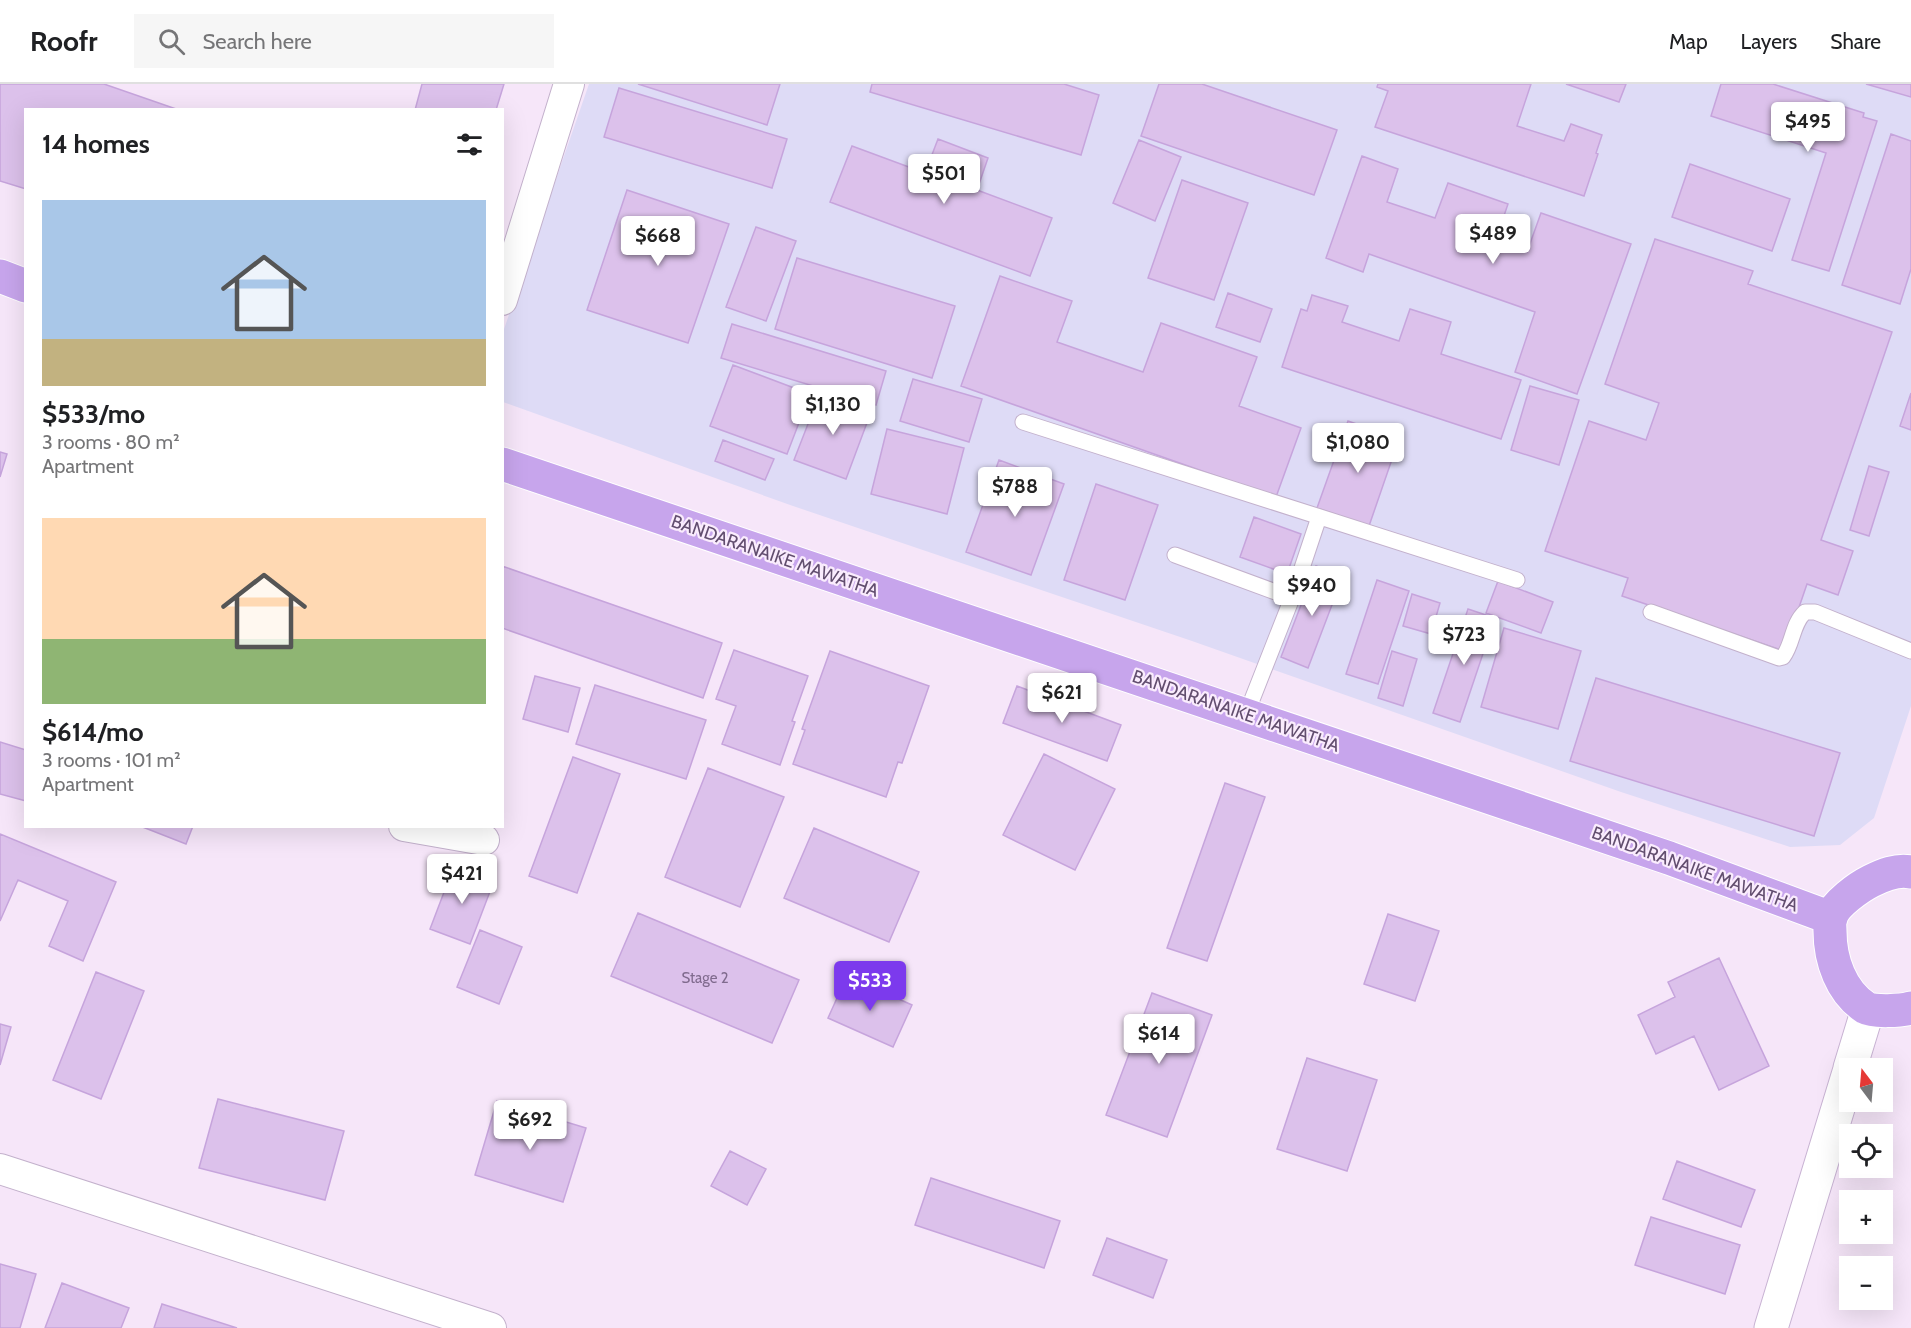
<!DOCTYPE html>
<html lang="en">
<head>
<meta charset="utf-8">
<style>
  :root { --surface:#fff; --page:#f6f6f6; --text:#202124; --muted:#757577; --line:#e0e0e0; --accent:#7c3aed }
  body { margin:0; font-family:Cabin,sans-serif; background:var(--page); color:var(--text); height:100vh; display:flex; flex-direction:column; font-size:22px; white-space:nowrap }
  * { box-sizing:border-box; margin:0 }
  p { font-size:20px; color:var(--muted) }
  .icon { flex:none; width:33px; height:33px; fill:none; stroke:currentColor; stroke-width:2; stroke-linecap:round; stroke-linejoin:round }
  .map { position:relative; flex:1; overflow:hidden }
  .panel { position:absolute; left:24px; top:24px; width:480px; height:720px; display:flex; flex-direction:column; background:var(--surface); border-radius:0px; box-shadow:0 6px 24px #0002 }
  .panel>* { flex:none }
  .needle { width:39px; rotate:344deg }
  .fabs { position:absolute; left:1839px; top:974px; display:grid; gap:12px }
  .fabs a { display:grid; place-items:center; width:54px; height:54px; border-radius:0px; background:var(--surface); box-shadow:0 6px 24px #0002; font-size:30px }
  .price { position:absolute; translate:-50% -51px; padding:0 14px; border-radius:6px; background:#fff; color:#222; font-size:20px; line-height:39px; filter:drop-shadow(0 2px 3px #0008) }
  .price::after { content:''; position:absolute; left:50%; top:36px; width:18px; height:14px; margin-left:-9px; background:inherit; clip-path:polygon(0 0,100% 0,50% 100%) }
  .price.current { background:var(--accent); color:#fff }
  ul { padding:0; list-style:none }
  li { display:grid; align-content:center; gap:12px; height:318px; padding:0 18px }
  li span { display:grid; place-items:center; height:186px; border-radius:0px; color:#555 }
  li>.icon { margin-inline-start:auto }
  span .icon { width:108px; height:108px; fill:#fffc; stroke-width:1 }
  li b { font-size:26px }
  h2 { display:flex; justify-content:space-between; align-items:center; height:72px; padding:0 18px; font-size:26px }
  header { display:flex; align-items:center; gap:36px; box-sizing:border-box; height:84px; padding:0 30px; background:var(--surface); border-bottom:2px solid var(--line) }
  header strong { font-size:28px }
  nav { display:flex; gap:33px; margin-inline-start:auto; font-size:21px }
  .search { width:420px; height:54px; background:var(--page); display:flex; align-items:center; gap:15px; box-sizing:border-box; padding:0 21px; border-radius:0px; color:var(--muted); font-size:22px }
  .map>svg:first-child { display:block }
</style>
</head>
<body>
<header>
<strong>Roofr</strong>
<div class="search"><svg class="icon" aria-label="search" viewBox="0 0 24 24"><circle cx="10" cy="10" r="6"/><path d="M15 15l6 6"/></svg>Search here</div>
<nav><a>Map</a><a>Layers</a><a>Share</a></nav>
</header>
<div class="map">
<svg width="1911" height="1244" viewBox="0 0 1911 1244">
  <rect width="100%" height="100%" fill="#f6e6f9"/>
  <!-- medical -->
  <path fill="#dedbf6" d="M589,0H1911V622L1874,734L1840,761L1790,763L1621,708L1192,557L793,422L503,318V248Z"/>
  <!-- building -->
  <path fill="#dcc1eb" stroke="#c6a4dc" stroke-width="1.5" d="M0,0H104L179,26H26V105L0,97Z
    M422,0H504L496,26H415Z
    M638,0H780L767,41Z
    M872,0H1064L1099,11L1081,71L870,8Z
    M1159,0H1202L1337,46L1314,111L1141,52Z
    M1378,0H1531L1517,42L1564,57L1571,40L1602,51L1596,69L1598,70L1584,112L1375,43L1388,7L1377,3Z
    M1566,0H1626L1619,18Z
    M1721,0H1773L1864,29L1863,33L1877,37L1829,187L1792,176L1826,69L1711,32Z
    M1866,0H1911V13Z
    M619,4L787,55L772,104L604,53Z
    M1891,50L1911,57V185L1900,220L1842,201Z
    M938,55L988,74L977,106L1052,134L1030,192L830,118L852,62L925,89Z
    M1139,56L1181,73L1155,137L1113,119Z
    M1362,72L1398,85L1387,118L1435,134L1448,99L1508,120L1495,158L1527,168L1541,129L1631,160L1577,310L1515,288L1535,228L1369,170L1363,188L1326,174Z
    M1690,80L1790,115L1772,167L1672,133Z
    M1182,96L1248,119L1214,216L1148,194Z
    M627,106L729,140L688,259L587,226Z
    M627,106L729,140L688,259L587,226Z
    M756,143L796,157L766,237L726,223Z
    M1655,155L1753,187L1748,200L1892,248L1821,456L1853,467L1838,511L1807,500L1784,567L1622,512L1628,494L1545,467L1589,337L1646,356L1659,319L1605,300Z
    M797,174L955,222L932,294L775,245Z
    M1000,192L1072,217L1057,258L1143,288L1161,239L1257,273L1239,322L1301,344L1276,413L961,302Z
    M1228,209L1272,225L1260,258L1216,243Z
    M1312,211L1348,222L1342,238L1399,257L1410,225L1451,238L1441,270L1521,296L1501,355L1282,283L1301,225L1307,227Z
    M732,240L886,287L876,321L721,274Z
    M733,281L810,310L787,370L710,342Z
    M913,295L982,315L969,358L900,337Z
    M1530,302L1579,316L1559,381L1511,366Z
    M820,309L871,328L846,395L794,376Z
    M1911,309V346L1900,342Z
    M1348,337L1399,355L1369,442L1317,424Z
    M887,345L964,364L947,430L871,410Z
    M723,356L774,375L765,396L715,377Z
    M0,368L7,370L0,393Z
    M999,376L1064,400L1031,491L966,468Z
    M1869,382L1889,388L1869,452L1850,446Z
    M1096,400L1158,421L1125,516L1064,496Z
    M1254,433L1301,450L1287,490L1240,473Z
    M502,482L722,559L703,614L502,544Z
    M1316,482L1343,492L1308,584L1281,573Z
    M1377,496L1409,507L1378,600L1346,590Z
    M1498,497L1553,518L1541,549L1486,529Z
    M1412,510L1440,519L1431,550L1403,542Z
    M1468,525L1495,534L1460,638L1433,629Z
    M1504,544L1581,567L1558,645L1481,623Z
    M734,566L808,592L792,637L795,638L780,681L722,660L736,622L716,615Z
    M830,567L929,602L902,679L898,678L886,713L793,680L805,646L802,645Z
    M1392,567L1417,575L1403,622L1378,614Z
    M535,592L580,604L568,648L523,635Z
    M1596,594L1840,669L1814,752L1570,677Z
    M595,601L706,636L686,695L576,660Z
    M1017,602L1121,641L1107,677L1003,639Z
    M1017,602L1121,641L1107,677L1003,639Z
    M1017,602L1121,641L1107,677L1003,639Z
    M0,658L26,666V717L0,710Z
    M1044,670L1115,705L1075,786L1003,751Z
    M573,673L620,690L577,809L529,792Z
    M708,684L784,713L740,823L665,793Z
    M1225,699L1265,713L1207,877L1167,864Z
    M140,742H193L186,760Z
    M814,744L919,788L889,858L784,814Z
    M0,750L116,798L83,877L49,862L68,817L18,796L0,837Z
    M454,782L494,797L470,860L430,845Z
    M638,829L799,896L772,959L611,892Z
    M1388,830L1439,847L1415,917L1364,900Z
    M480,846L522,863L499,920L457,903Z
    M1719,874L1769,982L1719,1006L1694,952L1656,970L1638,931L1675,913L1668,898Z
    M96,888L144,907L101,1015L53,996Z
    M847,892L912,921L893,963L828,934Z
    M1152,909L1212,931L1167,1053L1106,1031Z
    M0,940L11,943L0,981Z
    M1307,974L1377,996L1347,1087L1277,1065Z
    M218,1015L344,1047L325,1116L199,1084Z
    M497,1017L586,1044L563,1118L475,1091Z
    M730,1067L766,1085L747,1121L711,1102Z
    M1677,1077L1755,1106L1741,1143L1663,1115Z
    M931,1094L1060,1137L1044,1184L915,1141Z
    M1651,1133L1740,1161L1725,1210L1635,1181Z
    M1107,1154L1167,1176L1153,1214L1093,1191Z
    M0,1180L36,1190L20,1244H0Z
    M62,1199L129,1224L121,1244H45Z
    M162,1220L237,1244H154Z"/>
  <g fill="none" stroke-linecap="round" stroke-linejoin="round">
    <defs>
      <path id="lane" d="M1023,338L1517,496
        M1175,471L1292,514
        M1651,528L1779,574L1783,573C1793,560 1792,540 1805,528H1815L1911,567
        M1246,631L1292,514L1319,433"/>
      <path id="street" d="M502,216L569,0
        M404,742L484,756
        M0,1085L491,1244"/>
      <path id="secondary" d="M1850,984L1868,925
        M1771,1244L1850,985"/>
      <path id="highway" d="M0,192L26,202
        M502,380L1669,774L1831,834
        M1911,788C1897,785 1883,791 1871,797C1859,803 1835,820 1831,833C1829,837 1830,844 1830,847C1830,876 1841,908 1866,924C1873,928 1902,927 1911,924"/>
    </defs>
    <!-- lane casing -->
    <use href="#lane" stroke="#c3b1cc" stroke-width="17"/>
    <!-- street casing -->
    <use href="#street" stroke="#c3b1cc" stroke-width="32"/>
    <!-- secondary casing -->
    <use href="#secondary" stroke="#c8b3d3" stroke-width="35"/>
    <!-- highway casing -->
    <use href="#highway" stroke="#fff" stroke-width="35"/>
    <!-- lane -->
    <use href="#lane" stroke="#fff" stroke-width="15"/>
    <!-- street -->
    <use href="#street" stroke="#fff" stroke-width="30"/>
    <!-- secondary -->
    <use href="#secondary" stroke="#fff" stroke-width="33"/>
    <!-- highway -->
    <use href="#highway" stroke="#c7a5ec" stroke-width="33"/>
  </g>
  <g text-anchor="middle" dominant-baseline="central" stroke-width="4.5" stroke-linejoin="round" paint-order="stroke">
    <!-- number labels -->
    <g font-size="15" fill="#806b8e">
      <text x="705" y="894">Stage 2</text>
    </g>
    <!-- street labels -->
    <g font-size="18" fill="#624e6f" stroke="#faecfd">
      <text transform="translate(775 472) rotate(19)">BANDARANAIKE MAWATHA</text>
      <text transform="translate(1236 627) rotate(19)">BANDARANAIKE MAWATHA</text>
      <text transform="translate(1695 785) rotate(20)">BANDARANAIKE MAWATHA</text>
    </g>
  </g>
</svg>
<div class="fabs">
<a><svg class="needle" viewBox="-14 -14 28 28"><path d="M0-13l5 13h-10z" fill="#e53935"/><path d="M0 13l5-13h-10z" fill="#757577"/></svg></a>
<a><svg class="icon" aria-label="locate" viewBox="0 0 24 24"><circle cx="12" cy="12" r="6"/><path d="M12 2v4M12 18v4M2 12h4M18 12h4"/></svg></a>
<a>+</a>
<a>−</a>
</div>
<b class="price" style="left:1808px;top:69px">$495</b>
<b class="price" style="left:944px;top:121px">$501</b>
<b class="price" style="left:1493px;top:181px">$489</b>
<b class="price" style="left:658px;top:183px">$668</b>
<b class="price" style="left:833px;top:352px">$1,130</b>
<b class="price" style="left:1358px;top:390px">$1,080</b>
<b class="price" style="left:1015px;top:434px">$788</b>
<b class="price" style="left:1312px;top:533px">$940</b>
<b class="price" style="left:1464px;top:582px">$723</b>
<b class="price" style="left:1062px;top:640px">$621</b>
<b class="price" style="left:462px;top:821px">$421</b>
<b class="price current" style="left:870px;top:928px">$533</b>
<b class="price" style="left:1159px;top:981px">$614</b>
<b class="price" style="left:530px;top:1067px">$692</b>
<section class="panel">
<h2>14 homes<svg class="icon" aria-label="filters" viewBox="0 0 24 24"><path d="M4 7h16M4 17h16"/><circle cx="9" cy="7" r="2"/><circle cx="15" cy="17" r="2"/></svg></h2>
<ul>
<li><span style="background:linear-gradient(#a9c7e8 75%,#c2b280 0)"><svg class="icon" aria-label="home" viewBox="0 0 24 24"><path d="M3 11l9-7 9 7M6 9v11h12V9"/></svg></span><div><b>$533/mo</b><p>3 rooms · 80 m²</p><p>Apartment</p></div></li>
<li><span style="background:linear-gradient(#ffd9b3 65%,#8fb573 0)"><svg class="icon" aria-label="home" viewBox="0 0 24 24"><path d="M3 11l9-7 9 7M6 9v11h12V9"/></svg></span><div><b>$614/mo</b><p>3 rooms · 101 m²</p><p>Apartment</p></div></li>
</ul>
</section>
</div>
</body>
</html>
